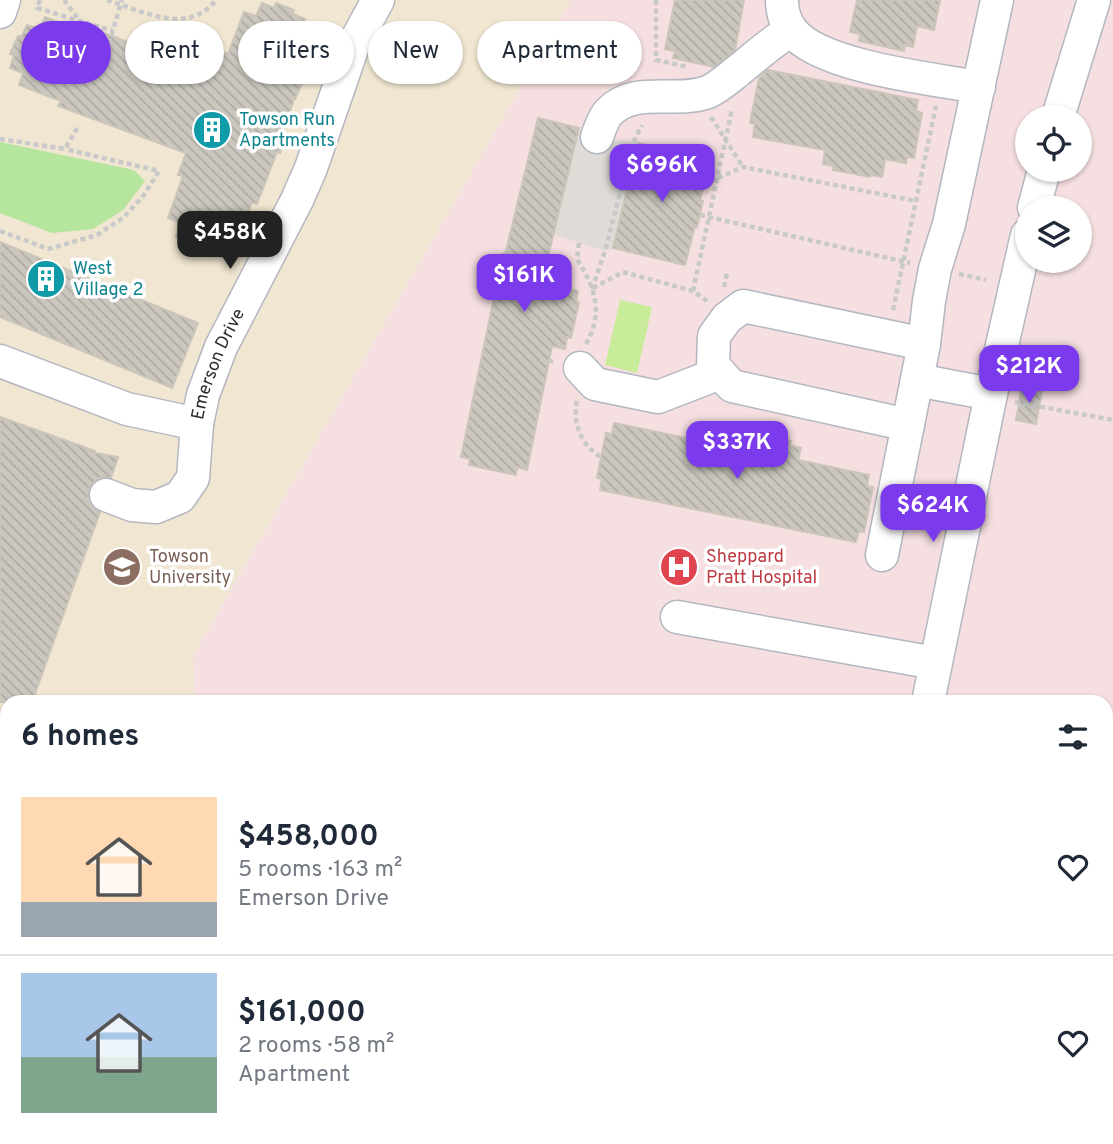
<!DOCTYPE html>
<html lang="en">
<head>
<meta charset="utf-8">
<style>
  :root { --surface:#fff; --page:#f6f6f7; --text:#1f2937; --muted:#747a83; --line:#e0e1e3; --accent:#7c3aed }
  body { margin:0; font-family:Overpass,sans-serif; background:var(--page); color:var(--text); height:100vh; display:flex; flex-direction:column; font-size:26px; white-space:nowrap }
  * { box-sizing:border-box; margin:0 }
  p { font-size:23px; color:var(--muted) }
  .icon { flex:none; width:38px; height:38px; fill:none; stroke:currentColor; stroke-width:2; stroke-linecap:round; stroke-linejoin:round }
  .map { position:relative; flex:1; overflow:hidden }
  .panel { position:absolute; left:0px; top:695px; width:1113px; height:450px; display:flex; flex-direction:column; background:var(--surface); border-radius:21px 21px 0 0; box-shadow:0 2px 5px #0004 }
  .panel>* { flex:none }
  .guide { position:absolute; left:21px; top:21px; width:700px; height:63px; display:flex; gap:14px }
  .tools { position:absolute; left:1015px; top:105px; display:grid; gap:14px }
  .tools a { display:grid; place-items:center; width:77px; height:77px; border-radius:50%; background:var(--surface); box-shadow:0 2px 5px #0004; font-size:35px }
  .price { position:absolute; translate:-50% -60px; padding:0 16px; border-radius:14px; background:var(--accent); color:#fff; font-size:23px; line-height:46px; filter:drop-shadow(0 2px 4px #0008) }
  .price::after { content:''; position:absolute; left:50%; top:42px; width:21px; height:16px; margin-left:-10px; background:inherit; clip-path:polygon(0 0,100% 0,50% 100%) }
  .price.selected { background:#222; color:#fff }
  ul { padding:0; list-style:none }
  li { display:flex; align-items:center; gap:21px; height:175px; padding:0 21px }
  li+li { border-top:2px solid var(--line) }
  li span { display:grid; place-items:center; flex:none; width:196px; height:140px; border-radius:0px; color:#555 }
  li>.icon { margin-inline-start:auto }
  span .icon { width:84px; height:84px; fill:#fffc; stroke-width:1 }
  li b { font-size:30px }
  h2 { display:flex; justify-content:space-between; align-items:center; height:84px; padding:0 21px; font-size:30px }
  .pill { padding:0 24px; border-radius:32px; background:var(--surface); box-shadow:0 2px 5px #0004; font-size:24px; line-height:63px }
  .pill.selected { background:var(--accent); color:#fff }
  .map>svg:first-child { display:block }
</style>
</head>
<body>
<div class="map">
<svg width="1113" height="1144" viewBox="0 0 1113 1144">
  <defs>
    <pattern id="building-back-hatch" width="6" height="6" patternUnits="userSpaceOnUse" patternTransform="scale(1.75)"><rect width="6" height="6" fill="#cbc7bf"/><path d="M-1 5l2 2M0 0l6 6M5-1l2 2" fill="none" stroke="#afaba4"/></pattern>
  </defs>
  <rect width="100%" height="100%" fill="#efe9e1"/>
  <!-- education -->
  <path fill="#f0e6d1" d="M0,0H571L193,655L195,702H7V1138H214L215,1144H0Z"/>
  <!-- medical -->
  <path fill="#f5dfe0" fill-rule="evenodd" d="M571,0H1113V1144H215L214,1138H1106V702H195L193,656ZM1027,117H1080V170H1027ZM1027,208H1080V261H1027Z"/>
  <!-- park -->
  <path fill="#b6e59e" d="M0,142L134,170L145,181L123,210L93,229L52,233L0,213Z"/>
  <!-- pitch -->
  <path fill="#c9ec9a" d="M620,300L652,307L637,373L605,365Z"/>
  <!-- plaza -->
  <path fill="#dfdcd8" d="M577,134L638,143L613,248L605,251L553,234Z"/>
  <g fill="none" stroke-linecap="round" stroke-linejoin="round">
    <!-- stream -->
    <path stroke="#75cff0" stroke-width="7" d="M0,1005L7,1009"/>
  </g>
  <!-- building -->
  <path fill="url(#building-back-hatch)" stroke="#cbc5ba" stroke-width="2" d="M675,0H744L735,50L714,67L673,58L675,51L665,49Z
    M857,0H940L934,30L917,26L913,47L905,45L904,51L859,41L860,34L850,32Z
    M262,3L274,8L276,3L294,10L293,14L305,19L301,33L312,37L297,79L303,81L295,99H294L283,133L286,135L280,153L277,152L257,204L252,202L237,243L224,239L219,252L207,248L205,252L187,245L188,241L176,237L181,223L168,218L183,176L178,175L186,153L58,106L61,101L19,85L23,73L10,68L14,55L10,54L18,36H22L27,25L40,29L45,17L86,33L88,27L215,75L223,52L228,54L244,12L256,16Z
    M768,70L918,100L916,111L922,113L914,158L907,157L906,163L885,159L882,177L871,175L870,177L833,170V166L823,164L825,150L753,137L755,124L750,123L759,78Z
    M538,118L579,128L548,257L559,259L558,266L564,267L560,287L578,291L576,302H579L571,338L567,337L565,349L552,346L527,470L517,467L516,475L469,465L470,459L461,457L503,254L505,255Z
    M638,143L710,161L700,200L703,201L697,227L695,226L685,265L613,248Z
    M0,242L198,323L172,388L0,317Z
    M1022,386L1042,390L1036,424L1016,420Z
    M0,417L95,451V453L118,457L111,478L102,477L95,480L89,489L88,499L91,506L100,512L32,702H0Z
    M614,423L739,449L742,435L753,437V433L791,441L789,445L801,448L798,460L869,475L867,486L873,487L864,532L859,531L856,542L600,490L602,479L597,478L606,433L612,434Z"/>
  <g fill="none" stroke-linecap="round" stroke-linejoin="round">
    <defs>
      <g id="minor">
        <path d="M782,0C782,10 785,22 792,31C820,67 933,79 979,87"/>
        <path d="M0,12L4,0"/>
        <path d="M1058,117L1094,0"/>
        <path d="M597,137C600,129 603,118 609,112C636,85 676,104 708,92C719,87 730,77 739,70C756,56 773,41 791,30"/>
        <path d="M1034,208L1044,170"/>
        <path id="s1" d="M0,361L127,409L197,424L203,395L221,347L297,200L311,168L353,46L378,0"/>
        <path d="M580,368L595,384L658,397L720,373"/>
        <path d="M917,380L991,394"/>
        <path d="M908,425L732,386L713,366L714,336L727,318L743,306L924,344"/>
        <path d="M106,495L132,505L156,507L180,497L193,478L197,424"/>
        <path d="M882,555L924,344L929,301L935,269L949,224L997,0"/>
        <path d="M677,617L935,663"/>
        <path d="M928,702L991,394L1027,235"/>
        <path d="M1113,743V759"/>
        <path d="M1106,795L1113,786"/>
        <path d="M1106,1035L1113,1042"/>
        <path d="M1106,1102L1113,1086"/>
        <path d="M1090,1144L1092,1138"/>
      </g>
    </defs>
    <!-- minor casing -->
    <use href="#minor" stroke="#b4b7c1" stroke-width="35"/>
    <!-- path -->
    <path stroke="#c9c9c9" stroke-width="4.5" stroke-dasharray="5 3.5" stroke-linecap="butt" d="M40,0L37,8L113,31
      M64,0L80,21
      M107,0C142,11 188,36 216,0
      M656,0V60L688,67
      M109,43L122,0
      M711,117L743,167
      M0,139L65,149L79,125
      M718,178L743,167L916,201
      M700,215L910,263
      M0,231L48,249L97,235L123,218L144,195L159,171L65,149
      M579,243L577,259C595,287 604,313 586,344
      M959,274L986,280
      M724,287L727,273
      M593,288L623,272L693,291L707,301
      M592,289L605,251L633,143L642,125
      M693,291L732,109
      M893,310L936,106
      M540,359L551,361V366
      M577,401C572,424 582,446 601,457
      M1015,402L1113,420"/>
    <!-- minor -->
    <use href="#minor" stroke="#fff" stroke-width="32"/>
  </g>
  <!-- icons -->
  <defs>
    <symbol id="building-disc" viewBox="-11 -11 22 22"><circle r="9.5" fill="#0f9aa8" stroke="#fff"/><path d="M-4-6H4V6H1V3H-1V6H-4ZM-2.5-4.3h1.7v1.8h-1.7ZM.8-4.3h1.7v1.8H.8ZM-2.5-1h1.7V.8h-1.7ZM.8-1h1.7V.8H.8Z" fill="#fff"/></symbol>
    <symbol id="university-disc" viewBox="-11 -11 22 22"><circle r="9.5" fill="#8d6e63" stroke="#fff"/><path d="M0-5L7-2L0 1L-7-2ZM-4 1L0 2.5L4 1V4Q0 6-4 4Z" fill="#fff"/></symbol>
    <symbol id="hospital-disc" viewBox="-11 -11 22 22"><circle r="9.5" fill="#e0444e" stroke="#fff"/><path d="M-5-5h3v3.5h4V-5h3V5h-3V1.5h-4V5h-3Z" fill="#fff"/></symbol>
  </defs>
  <g fill-rule="evenodd">
    <use href="#building-disc" x="190" y="108" width="44" height="44"/>
    <use href="#building-disc" x="24" y="257" width="44" height="44"/>
    <use href="#university-disc" x="100" y="545" width="44" height="44"/>
    <use href="#hospital-disc" x="657" y="545" width="44" height="44"/>
  </g>
  <g text-anchor="middle" dominant-baseline="central" stroke-width="7" stroke-linejoin="round" paint-order="stroke">
    <!-- culture labels -->
    <g font-size="18" fill="#0d838f" stroke="#fff" text-anchor="start">
      <text x="239" y="120">Towson Run<tspan x="239" dy="21">Apartments</tspan></text>
      <text x="73" y="269">West<tspan x="73" dy="21">Village 2</tspan></text>
    </g>
    <!-- street labels -->
    <g font-size="18" fill="#2e2e2e" stroke="#fff">
      <text stroke="none"><textPath href="#s1" startOffset="271">Emerson Drive</textPath></text>
    </g>
    <!-- education labels -->
    <g font-size="18" fill="#785e54" stroke="#fff" text-anchor="start">
      <text x="149" y="557">Towson<tspan x="149" dy="21">University</tspan></text>
    </g>
    <!-- health labels -->
    <g font-size="18" fill="#be3a42" stroke="#fff" text-anchor="start">
      <text x="706" y="557">Sheppard<tspan x="706" dy="21">Pratt Hospital</tspan></text>
    </g>
  </g>
</svg>
<div class="tools">
<a><svg class="icon" aria-label="locate" viewBox="0 0 24 24"><circle cx="12" cy="12" r="6"/><path d="M12 2v4M12 18v4M2 12h4M18 12h4"/></svg></a>
<a><svg class="icon" aria-label="layers" viewBox="0 0 24 24"><path d="M12 4l9 5-9 5-9-5zM3 14l9 5 9-5"/></svg></a>
</div>
<b class="price" style="left:662px;top:204px">$696K</b>
<b class="price selected" style="left:230px;top:271px">$458K</b>
<b class="price" style="left:524px;top:314px">$161K</b>
<b class="price" style="left:1029px;top:405px">$212K</b>
<b class="price" style="left:737px;top:481px">$337K</b>
<b class="price" style="left:933px;top:544px">$624K</b>
<div class="guide">
<a class="pill selected">Buy</a>
<a class="pill">Rent</a>
<a class="pill">Filters</a>
<a class="pill">New</a>
<a class="pill">Apartment</a>
</div>
<section class="panel">
<h2>6 homes<svg class="icon" aria-label="filters" viewBox="0 0 24 24"><path d="M4 7h16M4 17h16"/><circle cx="9" cy="7" r="2"/><circle cx="15" cy="17" r="2"/></svg></h2>
<ul>
<li><span style="background:linear-gradient(#ffd9b3 75%,#9aa5b1 0)"><svg class="icon" aria-label="home" viewBox="0 0 24 24"><path d="M3 11l9-7 9 7M6 9v11h12V9"/></svg></span><div><b>$458,000</b><p>5 rooms · 163 m²</p><p>Emerson Drive</p></div><svg class="icon" aria-label="heart" viewBox="0 0 24 24"><path d="M12 20l-8-8c-3-5 5-10 8-4 3-6 11-1 8 4z"/></svg></li>
<li><span style="background:linear-gradient(#a9c7e8 60%,#7fa58c 0)"><svg class="icon" aria-label="home" viewBox="0 0 24 24"><path d="M3 11l9-7 9 7M6 9v11h12V9"/></svg></span><div><b>$161,000</b><p>2 rooms · 58 m²</p><p>Apartment</p></div><svg class="icon" aria-label="heart" viewBox="0 0 24 24"><path d="M12 20l-8-8c-3-5 5-10 8-4 3-6 11-1 8 4z"/></svg></li>
</ul>
</section>
</div>
</body>
</html>
